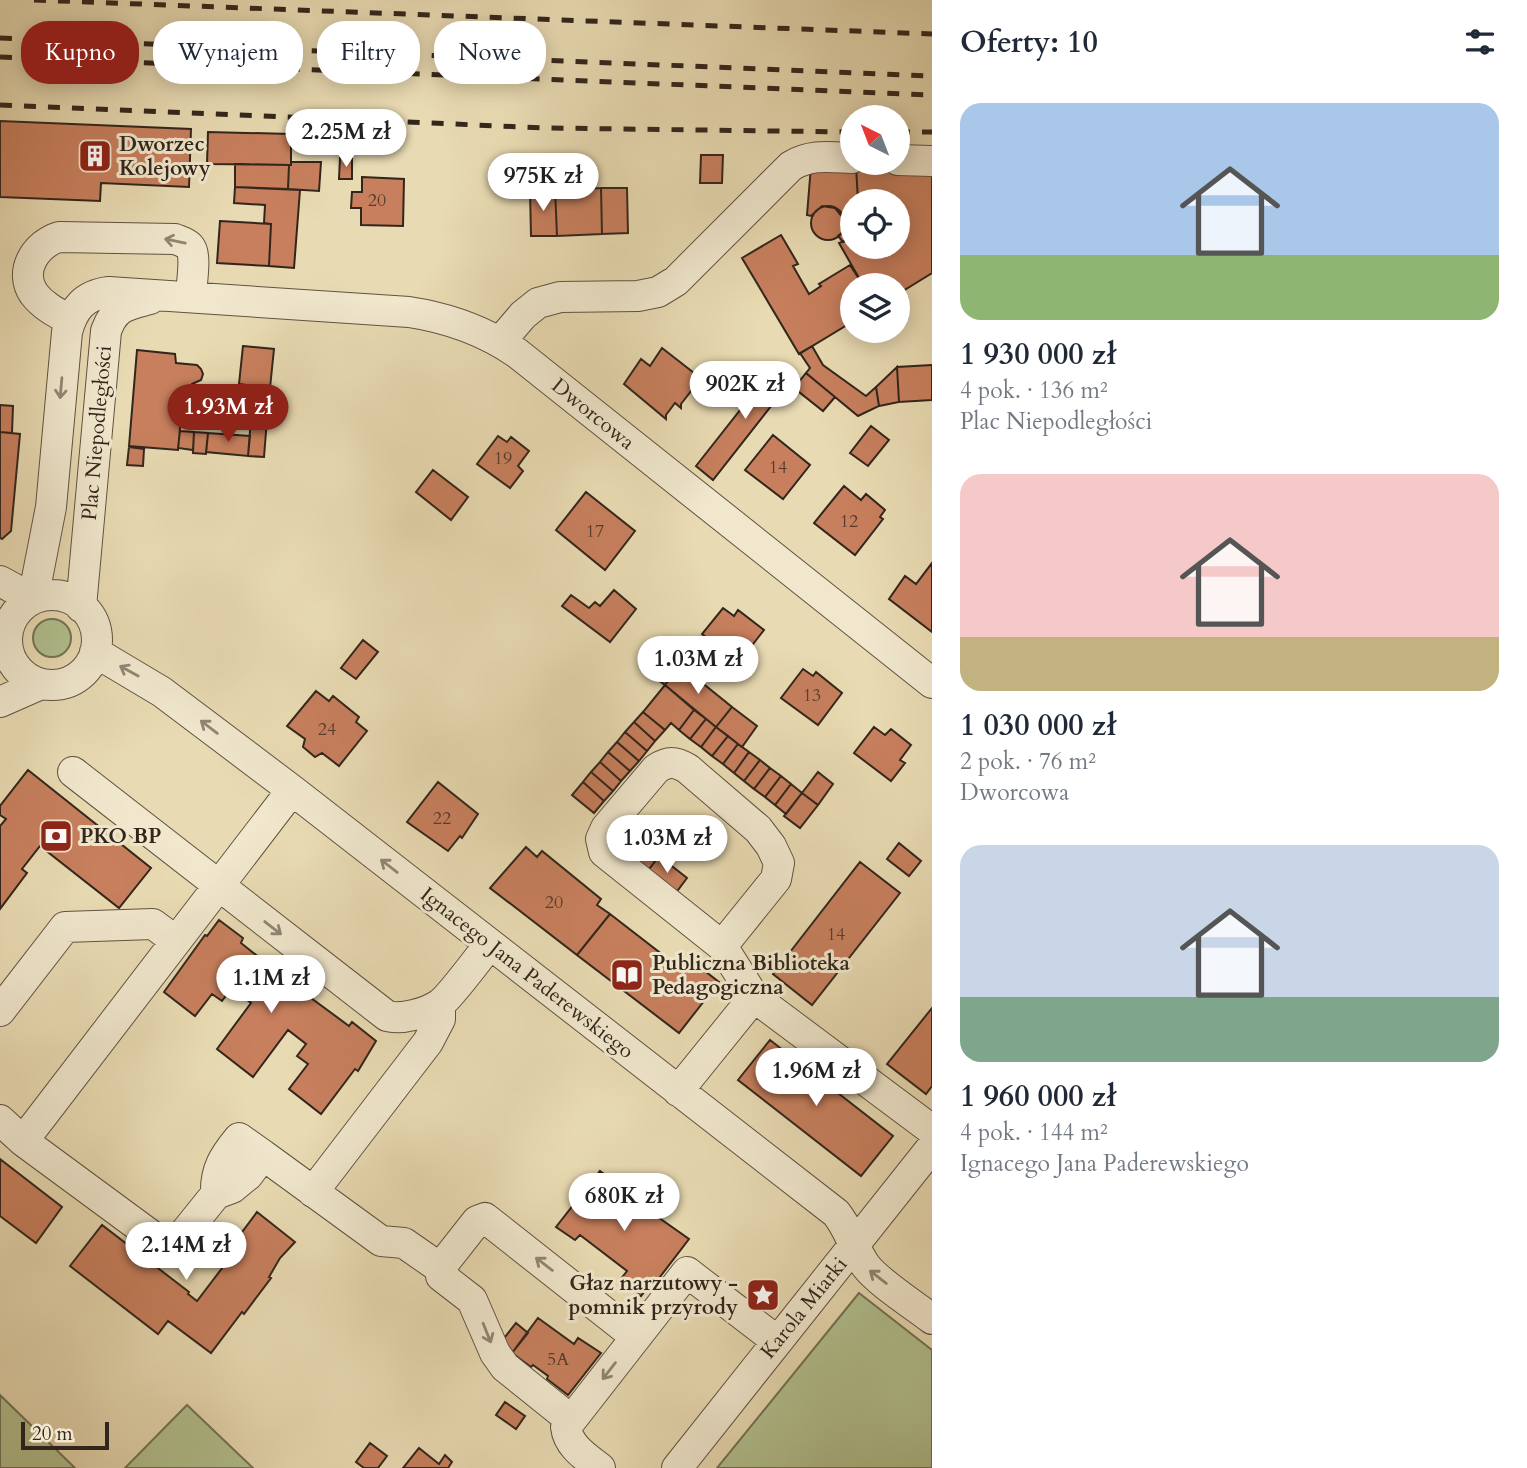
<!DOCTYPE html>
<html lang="pl">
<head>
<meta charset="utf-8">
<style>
  :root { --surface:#fff; --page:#f6f6f7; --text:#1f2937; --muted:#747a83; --accent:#8f2418 }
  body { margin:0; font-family:Cardo,serif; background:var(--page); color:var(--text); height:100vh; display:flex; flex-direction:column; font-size:26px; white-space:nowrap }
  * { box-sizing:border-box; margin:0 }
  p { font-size:23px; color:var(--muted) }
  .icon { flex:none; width:38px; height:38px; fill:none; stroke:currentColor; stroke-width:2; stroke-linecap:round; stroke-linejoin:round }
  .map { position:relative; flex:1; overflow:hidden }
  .details { display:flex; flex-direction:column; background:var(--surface); width:595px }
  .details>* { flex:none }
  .banner { position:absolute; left:21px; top:21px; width:665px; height:63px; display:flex; gap:14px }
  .needle { width:46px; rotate:318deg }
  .tools { position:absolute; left:840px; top:105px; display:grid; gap:14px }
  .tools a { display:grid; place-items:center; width:70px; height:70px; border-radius:50%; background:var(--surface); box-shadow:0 4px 18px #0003; font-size:35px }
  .scale { position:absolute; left:21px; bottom:18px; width:88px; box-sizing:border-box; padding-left:7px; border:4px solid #32261c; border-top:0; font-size:19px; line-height:24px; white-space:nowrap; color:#32261c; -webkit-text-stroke:5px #f0e7cd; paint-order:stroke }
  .price { position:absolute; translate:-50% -60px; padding:0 16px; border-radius:24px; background:#fff; color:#222; font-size:23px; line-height:46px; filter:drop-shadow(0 2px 4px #0008) }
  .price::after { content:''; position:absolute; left:50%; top:42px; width:21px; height:16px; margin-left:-10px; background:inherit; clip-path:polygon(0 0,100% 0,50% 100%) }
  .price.active { background:var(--accent); color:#fff }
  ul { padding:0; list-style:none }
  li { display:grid; align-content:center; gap:14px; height:371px; padding:0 28px }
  li span { display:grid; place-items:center; height:217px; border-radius:21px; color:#555 }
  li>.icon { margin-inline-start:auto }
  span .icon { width:126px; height:126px; fill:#fffc; stroke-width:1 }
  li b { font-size:30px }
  h2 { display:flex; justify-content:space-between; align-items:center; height:84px; padding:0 28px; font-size:30px }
  .tag { padding:0 24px; border-radius:28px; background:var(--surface); box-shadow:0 4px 18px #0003; font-size:24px; line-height:63px }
  .tag.active { background:var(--accent); color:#fff }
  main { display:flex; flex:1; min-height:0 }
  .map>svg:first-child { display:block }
</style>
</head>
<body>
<main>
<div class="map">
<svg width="932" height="1468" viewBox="0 0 932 1468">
  <rect width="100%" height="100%" fill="#e8dab2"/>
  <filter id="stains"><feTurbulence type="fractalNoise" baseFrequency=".00286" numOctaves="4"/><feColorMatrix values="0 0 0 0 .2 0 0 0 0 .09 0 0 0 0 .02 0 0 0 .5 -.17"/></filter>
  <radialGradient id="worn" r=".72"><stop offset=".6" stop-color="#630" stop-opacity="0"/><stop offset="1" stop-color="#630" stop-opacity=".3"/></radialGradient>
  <!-- green -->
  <path fill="#b2c08f" stroke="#727356" stroke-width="2" d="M33 638a19 19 0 1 1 38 0a19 19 0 1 1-38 0Z
    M859,1293L932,1350V1468H717Z
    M0,1395L75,1468H0Z
    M187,1405L253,1468H125Z"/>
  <!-- building -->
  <path fill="#c77f5d" stroke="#32261c" stroke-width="2" d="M0,121L191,129L189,187L101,183L100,201L0,197Z
    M208,132L291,134V165L207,164Z
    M701,155H723L722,183H700Z
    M340,158H352V179H339Z
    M291,162H321L319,191L288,189L289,165H291Z
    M235,164L289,165L288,189L235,187Z
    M811,166H856L858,201H852V238L843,242L838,236L844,231V219L835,208L822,206L811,216L807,215Z
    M856,166L932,169V273L898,294V285H863L839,243L852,238V247H898V201H858Z
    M362,177L404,179L403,226L361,225V208H351L352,192H362Z
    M235,187L300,190L294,268L269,266L271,224L264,223L265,205L234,203Z
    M601,188H627L628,233L602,234Z
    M601,188L602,234L557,236L555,189Z
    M555,189L557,236H531L530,190Z
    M811 223a17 17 0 1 1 34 0a17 17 0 1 1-34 0Z
    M220,221L271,224L269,266L217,263Z
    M781,235L798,264L793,266L809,294L821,286L819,284L850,265L863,285H852V322L799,354L742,258Z
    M243,346L274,349L270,388L239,384Z
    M812,346L823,365L866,396L876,387L879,406L858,416L806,373L810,368L800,353Z
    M662,348L703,380L699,381L681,404V408L675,403L666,415V419L624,384L641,359L650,366Z
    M137,350L175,354L176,363L197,365L201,369L203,374L201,380L192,384L190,406L182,407L178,450L129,446Z
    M777,363L794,377L713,480L696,466Z
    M932,365V400L899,402L897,367Z
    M897,367L899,402L879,406L876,387Z
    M806,373L835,397L823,411L794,388Z
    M0,405L13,406L12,433L0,432Z
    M251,418L267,419L264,457L248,456Z
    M871,426L889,440L868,466L850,453Z
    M180,431L194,432L193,450L178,448Z
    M0,432L20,434L11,531L2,539L0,538Z
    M194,432L208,433L206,454L193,453Z
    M208,433L250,436L248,456L206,452Z
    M773,435L810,465L783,499L745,470Z
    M498,436L507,442L511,437L529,451L518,466L523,471L510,488L477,464Z
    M129,447L144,449L143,466L127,465Z
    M433,470L468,497L451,520L416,492Z
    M844,486L861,500L866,494L885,510L880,517L883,519L855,555L814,523Z
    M586,492L635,531L605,570L556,530Z
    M932,563V632L889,599L905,576L916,584Z
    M614,590L636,609L610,642L562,606L571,595L589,608L595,602L600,606Z
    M723,608L734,616L738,610L764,630L739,662L702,634Z
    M363,640L378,652L356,679L341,668Z
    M657,647L680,665L665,685L641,667Z
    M680,665L732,707L716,727L665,685Z
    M803,669L813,676L816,672L842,693L818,725L781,698Z
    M665,685L694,710L679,730L671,723L665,730L643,712Z
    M316,691L329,701L333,696L359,717L356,722L367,731L339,766L322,753L315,757L303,747L305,739L287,726Z
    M732,707L757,726L742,747L716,727Z
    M694,710L706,719L690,739L679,730Z
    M643,712L665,730L655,741L634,722Z
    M706,719L716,727L701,747L690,739Z
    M634,722L655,741L647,751L625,732Z
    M716,727L728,736L712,756L701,747Z
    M874,727L885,735L891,729L911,745L900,760L905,763L891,781L854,753Z
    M625,732L647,751L639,761L617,742Z
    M728,736L738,744L723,764L712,756Z
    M617,742L639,761L630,771L608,752Z
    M738,744L749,752L734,773L723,764Z
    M608,752L630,771L621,781L600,762Z
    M749,752L760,760L744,781L734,773Z
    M760,760L770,768L754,789L744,781Z
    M600,762L621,781L613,791L591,772Z
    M770,768L781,776L765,797L754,789Z
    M28,770L151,868L119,908L40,846L22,869L27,873L0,909V826L6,819L0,815V806Z
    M591,772L613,791L604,801L583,782Z
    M818,772L833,784L818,805L802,793Z
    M781,776L791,784L775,805L765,797Z
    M438,782L478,814L462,838L460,836L448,851L407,822Z
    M583,782L604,801L594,813L572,795Z
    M791,784L802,793L786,814L775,805Z
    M802,793L818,805L800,828L784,816Z
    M638,833L662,852L647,872L622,853Z
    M899,843L921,861L909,876L887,859Z
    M526,847L537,857L542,851L601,899L597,905L610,914L577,955L490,888Z
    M659,856L687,878L675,894L647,872Z
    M860,862L900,893L812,1005L773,974Z
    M610,914L685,972L693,962L719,982L679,1033L577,955Z
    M219,920L243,938L241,943L281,975L288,966L313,986L307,995L349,1026L352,1022L376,1041L358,1071L355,1069L321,1114L289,1089L308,1064L297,1056L306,1044L288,1030L253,1077L217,1049L251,1003L232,988L222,1001L212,994L195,1016L164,992L205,935L207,936Z
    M932,1008V1086L926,1094L887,1064Z
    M770,1040L893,1136L861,1176L738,1080Z
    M0,1159L62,1207L36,1243L0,1216Z
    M600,1171L622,1187L618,1189L689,1239L650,1290L648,1287L641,1296L620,1280L627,1271L580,1235L575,1240L556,1227Z
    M257,1212L295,1242L280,1258L269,1277L271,1278L244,1314L242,1312L211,1353L168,1321L158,1334L70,1266L102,1225L189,1292L188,1294L197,1301L229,1259L225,1255Z
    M538,1318L574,1344L578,1338L601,1353L568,1395L547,1379L548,1376L533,1365L531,1367L512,1353Z
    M516,1323L528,1333L512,1353L501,1342Z
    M505,1402L525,1416L516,1429L496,1415Z
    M370,1443L387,1456L378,1468H364L356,1462Z
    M419,1448L439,1464L445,1455L452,1462L448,1468H403Z"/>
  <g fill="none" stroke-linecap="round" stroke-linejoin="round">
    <defs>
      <path id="minor" d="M898,160L932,161
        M70,320C57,313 43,306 34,294C18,271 36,244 59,237L175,239C180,241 187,243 190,247C197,254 191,286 191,297
        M500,342L523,315L538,303L560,297L638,296L658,292L676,281L791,166C811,154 829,157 852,158
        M0,581L33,599L51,507L67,332C73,309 84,295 109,292L409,312C449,318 483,330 517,353L932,683
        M7 640a45 45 0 1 1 90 0a45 45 0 1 1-90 0Z
        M81,607L106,331C115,306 127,305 150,299
        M95,652L162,692L292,790L836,1213C850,1230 854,1250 866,1266C879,1283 914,1305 932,1319
        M0,702L41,684
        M73,772L387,1016C402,1020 427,1013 440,1004C451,996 479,957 490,944
        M722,946L776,879L779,863L771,846L758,829L688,769C675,761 668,761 656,769L606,828L601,839L604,852L722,946L754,997L932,1130
        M0,1011L65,927L153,924L176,941
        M678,1091L754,997
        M0,1120L23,1141L292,790
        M23,1141L171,1250L216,1194L232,1188L248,1175L263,1155L381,1241L404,1243L440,1268
        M313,1192L428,1042L440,1019V1004
        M216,1194C215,1170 224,1156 239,1138L263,1155
        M571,1420L505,1367L495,1353L472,1300L441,1276L440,1268L477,1221L485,1218L636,1337
        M600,1468C586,1457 568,1446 566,1427L687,1272L777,1341
        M677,1468L932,1147"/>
    </defs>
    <!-- minor casing -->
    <use href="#minor" stroke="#605342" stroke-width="32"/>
    <!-- minor -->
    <use href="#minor" stroke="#f0e7cd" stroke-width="30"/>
    <!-- rail -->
    <path stroke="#32261c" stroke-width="5" stroke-dasharray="12 12" stroke-linecap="butt" d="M34,0L932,34
      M0,38L932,76
      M0,57L932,95
      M0,105L548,128L852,132
      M898,132H932"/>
  </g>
  <!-- one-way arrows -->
  <defs><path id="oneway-shaft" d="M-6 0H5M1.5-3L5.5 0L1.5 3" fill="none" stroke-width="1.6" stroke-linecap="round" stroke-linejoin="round" transform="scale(1.75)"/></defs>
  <g stroke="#918674">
    <use href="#oneway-shaft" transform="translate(175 241) rotate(-168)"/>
    <use href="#oneway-shaft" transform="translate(61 388) rotate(95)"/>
    <use href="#oneway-shaft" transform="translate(129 671) rotate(-151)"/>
    <use href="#oneway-shaft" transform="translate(209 727) rotate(-143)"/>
    <use href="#oneway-shaft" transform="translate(389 866) rotate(-142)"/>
    <use href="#oneway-shaft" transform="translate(273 928) rotate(38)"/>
    <use href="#oneway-shaft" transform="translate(544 1264) rotate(-142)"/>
    <use href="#oneway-shaft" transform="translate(878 1277) rotate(-142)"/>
    <use href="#oneway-shaft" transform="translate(487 1333) rotate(68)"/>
    <use href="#oneway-shaft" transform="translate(609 1371) rotate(128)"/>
  </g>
  <!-- icons -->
  <defs>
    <symbol id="building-square" viewBox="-11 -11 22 22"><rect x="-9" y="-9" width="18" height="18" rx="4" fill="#8f2418" stroke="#f0e7cd"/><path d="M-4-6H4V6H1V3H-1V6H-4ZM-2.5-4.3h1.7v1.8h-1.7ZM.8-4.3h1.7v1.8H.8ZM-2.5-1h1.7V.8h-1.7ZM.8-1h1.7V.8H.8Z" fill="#fff"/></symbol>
    <symbol id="bank-square" viewBox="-11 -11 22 22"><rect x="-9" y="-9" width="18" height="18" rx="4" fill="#8f2418" stroke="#f0e7cd"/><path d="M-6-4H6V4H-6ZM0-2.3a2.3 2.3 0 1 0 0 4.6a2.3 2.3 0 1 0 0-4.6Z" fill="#fff"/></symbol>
    <symbol id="library-square" viewBox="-11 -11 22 22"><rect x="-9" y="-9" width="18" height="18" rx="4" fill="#8f2418" stroke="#f0e7cd"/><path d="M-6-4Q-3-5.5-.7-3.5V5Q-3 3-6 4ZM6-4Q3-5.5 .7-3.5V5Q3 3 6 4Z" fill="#fff"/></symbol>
    <symbol id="sight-square" viewBox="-11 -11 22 22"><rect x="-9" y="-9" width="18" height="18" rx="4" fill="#8f2418" stroke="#f0e7cd"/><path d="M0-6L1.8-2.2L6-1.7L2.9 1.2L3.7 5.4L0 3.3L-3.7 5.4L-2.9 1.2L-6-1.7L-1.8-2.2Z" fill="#fff"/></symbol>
  </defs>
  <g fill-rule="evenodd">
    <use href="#building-square" x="76" y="137" width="38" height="38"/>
    <use href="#bank-square" x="37" y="817" width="38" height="38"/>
    <use href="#library-square" x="608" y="956" width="38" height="38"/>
    <use href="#sight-square" x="744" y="1276" width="38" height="38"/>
  </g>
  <g text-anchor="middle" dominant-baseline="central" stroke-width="6" stroke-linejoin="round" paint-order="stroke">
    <!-- number labels -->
    <g font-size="18" fill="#573c2c">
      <text x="377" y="200">20</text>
      <text x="503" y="458">19</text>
      <text x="778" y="467">14</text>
      <text x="849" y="521">12</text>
      <text x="595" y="531">17</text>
      <text x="812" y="695">13</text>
      <text x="327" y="729">24</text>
      <text x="442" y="818">22</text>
      <text x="554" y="902">20</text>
      <text x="836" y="934">14</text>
      <text x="558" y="1359">5A</text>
    </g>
    <!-- poi labels -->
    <g font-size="21" font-weight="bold" fill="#32261c" stroke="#f0e7cd" text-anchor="start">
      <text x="119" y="144">Dworzec<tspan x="119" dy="24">Kolejowy</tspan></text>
      <text x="80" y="836">PKO BP</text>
      <text x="652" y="963">Publiczna Biblioteka<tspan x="652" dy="24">Pedagogiczna</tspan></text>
      <text x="738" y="1283" text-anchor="end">Głaz narzutowy -<tspan x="738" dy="24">pomnik przyrody</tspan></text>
    </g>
    <!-- street labels -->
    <g font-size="21" fill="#32261c" stroke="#f0e7cd">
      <text transform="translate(593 414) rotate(39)">Dworcowa</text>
      <text transform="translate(97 433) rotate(-85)">Plac Niepodległości</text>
      <text transform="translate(527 973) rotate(38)">Ignacego Jana Paderewskiego</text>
      <text transform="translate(804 1308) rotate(-51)">Karola Miarki</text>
    </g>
  </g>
  <rect width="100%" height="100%" filter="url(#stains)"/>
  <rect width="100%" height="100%" fill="url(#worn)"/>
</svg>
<div class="tools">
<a><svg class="needle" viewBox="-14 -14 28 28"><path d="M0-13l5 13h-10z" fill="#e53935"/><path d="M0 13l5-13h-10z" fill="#747a83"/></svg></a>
<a><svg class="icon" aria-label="locate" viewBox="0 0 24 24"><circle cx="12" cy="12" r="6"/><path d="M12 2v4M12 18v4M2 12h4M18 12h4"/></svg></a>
<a><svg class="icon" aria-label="layers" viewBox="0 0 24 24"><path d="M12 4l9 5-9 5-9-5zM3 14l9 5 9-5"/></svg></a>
</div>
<div class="scale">20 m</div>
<b class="price" style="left:346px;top:169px">2.25M zł</b>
<b class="price" style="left:543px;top:213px">975K zł</b>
<b class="price" style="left:745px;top:421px">902K zł</b>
<b class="price active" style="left:228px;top:444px">1.93M zł</b>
<b class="price" style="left:698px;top:696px">1.03M zł</b>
<b class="price" style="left:667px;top:875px">1.03M zł</b>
<b class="price" style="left:271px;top:1015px">1.1M zł</b>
<b class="price" style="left:816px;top:1108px">1.96M zł</b>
<b class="price" style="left:624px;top:1233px">680K zł</b>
<b class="price" style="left:186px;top:1282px">2.14M zł</b>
<div class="banner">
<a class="tag active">Kupno</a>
<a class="tag">Wynajem</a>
<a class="tag">Filtry</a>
<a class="tag">Nowe</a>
</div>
</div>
<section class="details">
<h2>Oferty: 10<svg class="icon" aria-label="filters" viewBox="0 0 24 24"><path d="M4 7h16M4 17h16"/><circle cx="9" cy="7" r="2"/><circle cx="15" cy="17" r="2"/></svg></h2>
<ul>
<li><span style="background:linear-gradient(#a9c7e8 70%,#8fb573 0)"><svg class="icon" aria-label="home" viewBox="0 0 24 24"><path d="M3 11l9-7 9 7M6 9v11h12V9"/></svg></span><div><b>1 930 000 zł</b><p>4 pok. · 136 m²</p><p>Plac Niepodległości</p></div></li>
<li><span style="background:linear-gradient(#f6c9c9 75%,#c2b280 0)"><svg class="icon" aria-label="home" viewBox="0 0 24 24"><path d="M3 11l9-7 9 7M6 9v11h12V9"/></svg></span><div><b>1 030 000 zł</b><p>2 pok. · 76 m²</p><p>Dworcowa</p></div></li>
<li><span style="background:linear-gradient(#c9d6e8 70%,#7fa58c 0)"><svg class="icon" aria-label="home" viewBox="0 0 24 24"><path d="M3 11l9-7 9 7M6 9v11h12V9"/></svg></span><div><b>1 960 000 zł</b><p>4 pok. · 144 m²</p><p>Ignacego Jana Paderewskiego</p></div></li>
</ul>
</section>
</main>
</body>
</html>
